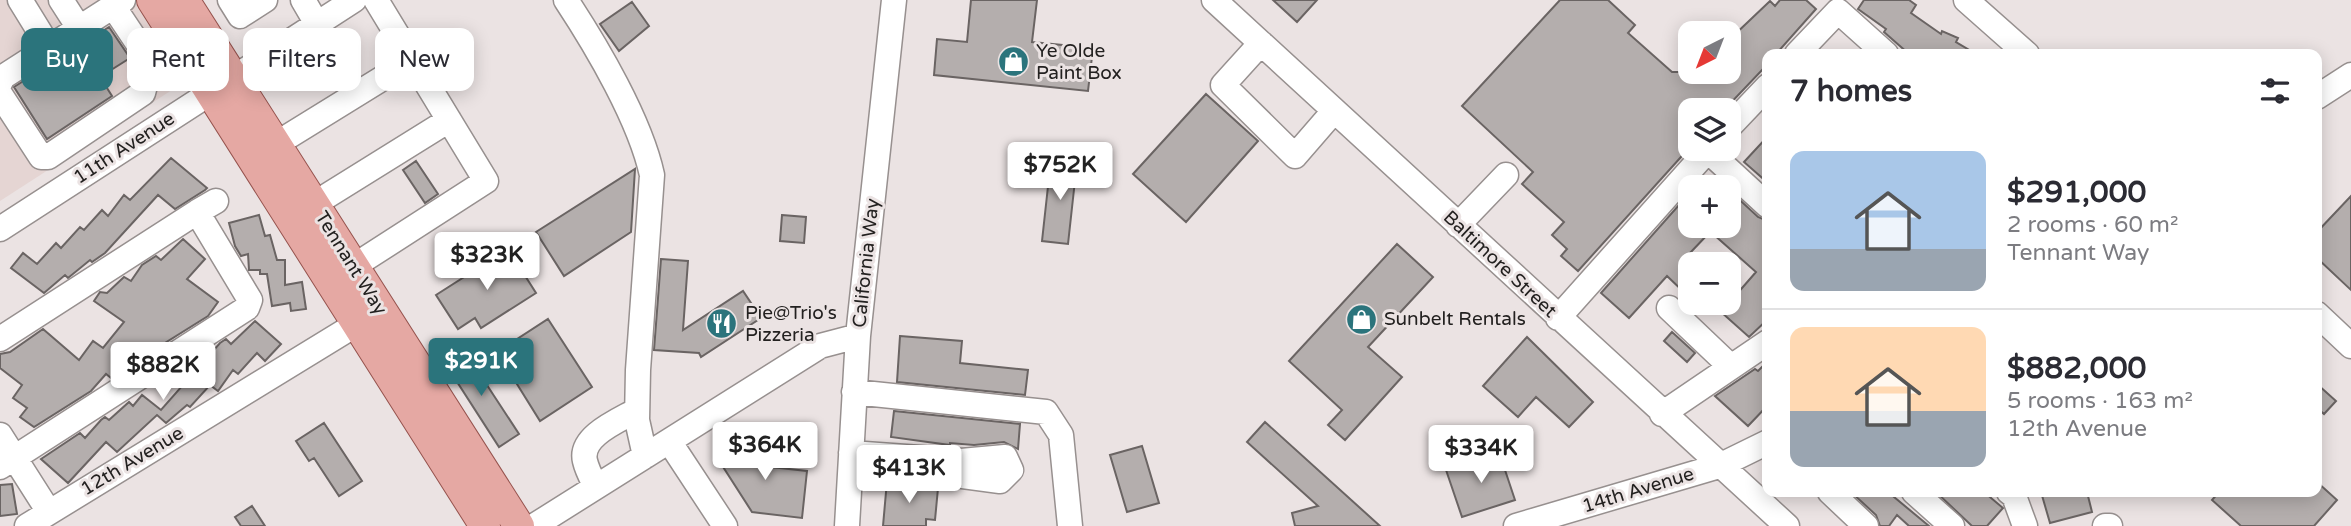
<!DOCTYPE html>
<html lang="en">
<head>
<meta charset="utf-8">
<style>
  :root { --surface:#fff; --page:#f7f7f7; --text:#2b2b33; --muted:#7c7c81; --line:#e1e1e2; --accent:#2b747c }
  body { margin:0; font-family:"Varela Round",sans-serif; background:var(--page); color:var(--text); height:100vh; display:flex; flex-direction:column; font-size:26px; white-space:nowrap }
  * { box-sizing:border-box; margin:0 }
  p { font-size:23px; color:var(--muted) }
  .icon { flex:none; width:38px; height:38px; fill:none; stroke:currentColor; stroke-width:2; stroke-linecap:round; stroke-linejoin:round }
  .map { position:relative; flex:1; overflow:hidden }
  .details { position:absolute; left:1762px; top:49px; width:560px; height:448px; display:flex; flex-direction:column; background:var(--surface); border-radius:14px; box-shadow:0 4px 18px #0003 }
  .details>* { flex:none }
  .banner { position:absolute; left:21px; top:28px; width:665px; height:63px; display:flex; gap:14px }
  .needle { width:46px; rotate:222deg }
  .tools { position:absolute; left:1678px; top:21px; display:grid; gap:14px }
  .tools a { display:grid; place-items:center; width:63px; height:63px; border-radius:14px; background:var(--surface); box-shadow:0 4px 18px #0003; font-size:35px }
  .price { position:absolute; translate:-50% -60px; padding:0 16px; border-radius:7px; background:#fff; color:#222; font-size:23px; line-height:46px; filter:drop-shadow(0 2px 4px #0008) }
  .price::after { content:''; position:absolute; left:50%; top:42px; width:21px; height:16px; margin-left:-10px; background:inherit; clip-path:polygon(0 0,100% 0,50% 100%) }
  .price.selected { background:var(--accent); color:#fff }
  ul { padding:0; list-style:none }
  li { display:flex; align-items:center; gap:21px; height:175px; padding:0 28px }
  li+li { border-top:2px solid var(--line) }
  li span { display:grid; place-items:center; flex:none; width:196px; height:140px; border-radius:14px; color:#555 }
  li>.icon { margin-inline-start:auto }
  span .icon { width:84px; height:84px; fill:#fffc; stroke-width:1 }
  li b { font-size:30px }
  h2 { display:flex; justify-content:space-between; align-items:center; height:84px; padding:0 28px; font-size:30px }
  .pill { padding:0 24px; border-radius:14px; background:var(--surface); box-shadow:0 4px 18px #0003; font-size:24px; line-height:63px }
  .pill.selected { background:var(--accent); color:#fff }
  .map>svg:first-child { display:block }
</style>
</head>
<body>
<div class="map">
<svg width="2351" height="526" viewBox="0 0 2351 526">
  <rect width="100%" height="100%" fill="#ebe3e3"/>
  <!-- built -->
  <path fill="#e5d5d3" d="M0,0H135L189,79L0,201Z"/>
  <!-- building -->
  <path fill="#b4aead" stroke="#6a6463" stroke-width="2" d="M971,0H1037L1032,42L1093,48L1088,91L934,75L937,39L967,42Z
    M1273,0H1317L1297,22Z
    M1560,0H1608L1635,25L1628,33L1672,72H1729V40L1770,1L1775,6L1780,0H1806L1816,9L1776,54H1768L1764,68L1724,110H1690V147L1578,271L1561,256L1567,249L1552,235L1564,222L1522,184L1533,172L1462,106Z
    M1864,0H1909L1916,5L1911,13L1941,34L1942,31L1958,38L1956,42L1976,54H1909L1884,32L1886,29L1858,9Z
    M632,2L649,26L619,51L600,24Z
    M109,27L130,58L100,77L112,96L47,139L14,87Z
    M1206,94L1258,141L1186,222L1133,174Z
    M1768,136V183L1744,162Z
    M171,158L207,188L205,190L175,209L158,195L105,253L92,262L90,260L68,278L65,275L44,293L11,268L23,253L37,264L56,243L61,248L80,227L84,230L102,210L108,216L124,195L130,200Z
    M1051,159L1077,162L1068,244L1042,241Z
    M416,161L438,194L425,203L403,170Z
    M635,169L631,232L564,276L536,232Z
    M1729,190L1758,217L1768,221V319L1749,337L1711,303H1729L1756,272L1704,226H1729Z
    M2351,196V290L2317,258V232Z
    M1679,205L1690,216V226H1701L1709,233L1690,253V298L1667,276L1629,318L1601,293Z
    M259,215L265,236L270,235L277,260H285V285L302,282L306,309L291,311L290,303L272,306L267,274H260V270H249L248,254L241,256L235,246L229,223Z
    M782,215L806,217L804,243L780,241Z
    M183,239L205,259L187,279L218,302L208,316L160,346L158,344L136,362L133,360L111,378L106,374L91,391L34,427L20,417L27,408L13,398L22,385L0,368V354L10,352L43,329L79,360L93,341L103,348L124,322L94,301L100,292L107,293L124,277L131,281L142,265L156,256L161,260Z
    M1397,244L1433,277L1368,347L1402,377L1345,440L1328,425L1342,410L1289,361Z
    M508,249L536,293L481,328L475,318L458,329L436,295Z
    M661,259L688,261L683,330L743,291L761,318L701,357L699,353L654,350Z
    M548,319L592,387L540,421L497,352Z
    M255,321L281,344L265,361L257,353L238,374L233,370L218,391L210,385L190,407L187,405L166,423L157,415L117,452L106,442L68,483L41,459L80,433L85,438L101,420L105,417L109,420L129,402L133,406L142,395L161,410L220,343L226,339L231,344Z
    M1672,332L1695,353L1687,362L1664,341Z
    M900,336L962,341L960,363L1028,370L1025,395L897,382Z
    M1527,337L1593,402L1569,427L1536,397L1518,417L1483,386Z
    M459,350H464L519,434L499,447L443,360Z
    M1768,361V405L1748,426L1715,396L1755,369L1758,371Z
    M2317,384L2336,401L2324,414L2317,408Z
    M894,411L1020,424L1018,449L1004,442L974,445L950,443V445L891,437Z
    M1265,422L1380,526H1295L1292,513L1318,506L1247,442Z
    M324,423L362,481L339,496L314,458L309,461L296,441Z
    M753,437L771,467L807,471L802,518L752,512L718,459Z
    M1142,446L1159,503L1127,512L1110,455Z
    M1499,452L1515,500L1462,517L1446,470Z
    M887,481L938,488L935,520L926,519V526H883Z
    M2317,482L2337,500L2314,526H2241L2212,500L2219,492H2317Z
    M12,484L17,514L0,516V485Z
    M1851,492H1888L1929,526H1909L1897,515L1889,526H1880L1876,515Z
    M1936,492H1984L2003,508L1987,526H1972Z
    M2041,492H2087L2092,512L2050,523Z
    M252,506L265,526H241L235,517Z"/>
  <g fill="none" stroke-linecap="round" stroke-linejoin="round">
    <defs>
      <path id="minor" d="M20,0L49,47
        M61,0L79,28
        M230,0L240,16L265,0
        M303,0L317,24
        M566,0C597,47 640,120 652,175L638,370L637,420L645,456
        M1214,0L1787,526
        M1966,0L2027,54
        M1261,43L1223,85L1295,156L1334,111
        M1797,54L1838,11L1886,54
        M0,83L3,77L123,0
        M0,94L41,157H48L143,93L151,63L113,6
        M2317,97L2351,75
        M1729,127L1768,86
        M276,144L412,60
        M1707,150L1768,206
        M314,204L449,120
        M1458,225L1506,175
        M0,229L354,0
        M354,266L486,181L376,0
        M1669,308L1731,367
        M2317,314L2351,346
        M1558,318L1709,149
        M0,339L197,212
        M854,392L1046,412L1061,435L1070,526
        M1662,414L1768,342
        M0,435L49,512
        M669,441L725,526
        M851,461L1000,481L1011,470L1005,457L961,461L851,453
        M0,467L247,308L250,300L197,212L216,201
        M596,487C592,479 587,470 585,461C579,436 620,420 637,410
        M1830,492L1866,526
        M1914,492L1952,526
        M2009,492L2014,496L2025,526
        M27,526L373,314
        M534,526L820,346L858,336
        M847,526L858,336L894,0
        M1516,526L1719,466L1768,442
        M2105,526H2110"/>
      <path id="major" d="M152,0L485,526
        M184,0L519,526"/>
    </defs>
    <!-- minor casing -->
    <use href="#minor" stroke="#97908f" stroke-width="27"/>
    <!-- major casing -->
    <use href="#major" stroke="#96534e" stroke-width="32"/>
    <!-- minor -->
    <use href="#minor" stroke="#fff" stroke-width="24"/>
    <!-- major -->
    <use href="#major" stroke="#e5a8a3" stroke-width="30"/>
  </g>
  <!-- icons -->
  <defs>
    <symbol id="shop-disc" viewBox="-11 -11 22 22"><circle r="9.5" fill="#2b747c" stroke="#ebe3e3"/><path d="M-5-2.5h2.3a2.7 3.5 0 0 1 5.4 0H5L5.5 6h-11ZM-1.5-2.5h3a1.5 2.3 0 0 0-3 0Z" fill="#fff"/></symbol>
    <symbol id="restaurant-disc" viewBox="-11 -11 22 22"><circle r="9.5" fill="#2b747c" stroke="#ebe3e3"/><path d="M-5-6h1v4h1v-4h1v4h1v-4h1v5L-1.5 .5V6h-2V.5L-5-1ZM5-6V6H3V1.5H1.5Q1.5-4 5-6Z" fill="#fff"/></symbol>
  </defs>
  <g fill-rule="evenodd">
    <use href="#shop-disc" x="996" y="44" width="35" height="35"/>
    <use href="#shop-disc" x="1344" y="302" width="35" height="35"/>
    <use href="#restaurant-disc" x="704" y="306" width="35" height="35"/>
  </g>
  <g text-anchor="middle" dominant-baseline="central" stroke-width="6" stroke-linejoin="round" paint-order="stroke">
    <!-- poi labels -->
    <g font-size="19" fill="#232120" stroke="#ebe3e3" text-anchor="start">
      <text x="1036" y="51">Ye Olde<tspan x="1036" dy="22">Paint Box</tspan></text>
      <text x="745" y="313">Pie@Trio's<tspan x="745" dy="22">Pizzeria</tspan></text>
      <text x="1384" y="319">Sunbelt Rentals</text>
    </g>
    <!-- street labels -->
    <g font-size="19" fill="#232120" stroke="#ebe3e3">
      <text transform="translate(124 148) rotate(-33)">11th Avenue</text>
      <text transform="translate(351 263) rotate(58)">Tennant Way</text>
      <text transform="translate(866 263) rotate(-84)">California Way</text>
      <text transform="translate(1500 264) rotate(43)">Baltimore Street</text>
      <text transform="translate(132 461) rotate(-31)">12th Avenue</text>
      <text transform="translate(1638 490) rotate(-17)">14th Avenue</text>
    </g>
  </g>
</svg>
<div class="tools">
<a><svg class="needle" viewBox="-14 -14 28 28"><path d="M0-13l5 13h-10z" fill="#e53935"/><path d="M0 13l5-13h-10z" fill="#7c7c81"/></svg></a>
<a><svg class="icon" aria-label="layers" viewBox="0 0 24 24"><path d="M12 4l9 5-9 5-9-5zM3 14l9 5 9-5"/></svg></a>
<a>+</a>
<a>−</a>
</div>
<b class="price" style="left:1060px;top:202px">$752K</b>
<b class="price" style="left:487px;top:292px">$323K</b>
<b class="price selected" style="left:481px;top:398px">$291K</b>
<b class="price" style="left:163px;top:402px">$882K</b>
<b class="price" style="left:765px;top:482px">$364K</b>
<b class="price" style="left:1481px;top:485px">$334K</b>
<b class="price" style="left:909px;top:505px">$413K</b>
<div class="banner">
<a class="pill selected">Buy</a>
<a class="pill">Rent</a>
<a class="pill">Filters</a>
<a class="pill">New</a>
</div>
<section class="details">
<h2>7 homes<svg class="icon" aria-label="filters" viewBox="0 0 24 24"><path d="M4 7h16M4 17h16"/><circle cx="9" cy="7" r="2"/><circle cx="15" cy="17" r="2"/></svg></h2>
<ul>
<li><span style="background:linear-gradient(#a9c7e8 70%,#9aa5b1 0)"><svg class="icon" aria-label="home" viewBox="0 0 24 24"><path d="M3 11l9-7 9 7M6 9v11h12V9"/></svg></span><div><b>$291,000</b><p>2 rooms · 60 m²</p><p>Tennant Way</p></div></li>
<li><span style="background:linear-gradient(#ffd9b3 60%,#9aa5b1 0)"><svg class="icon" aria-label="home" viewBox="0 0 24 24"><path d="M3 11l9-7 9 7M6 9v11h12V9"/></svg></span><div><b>$882,000</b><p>5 rooms · 163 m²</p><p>12th Avenue</p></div></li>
</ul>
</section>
</div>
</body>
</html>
